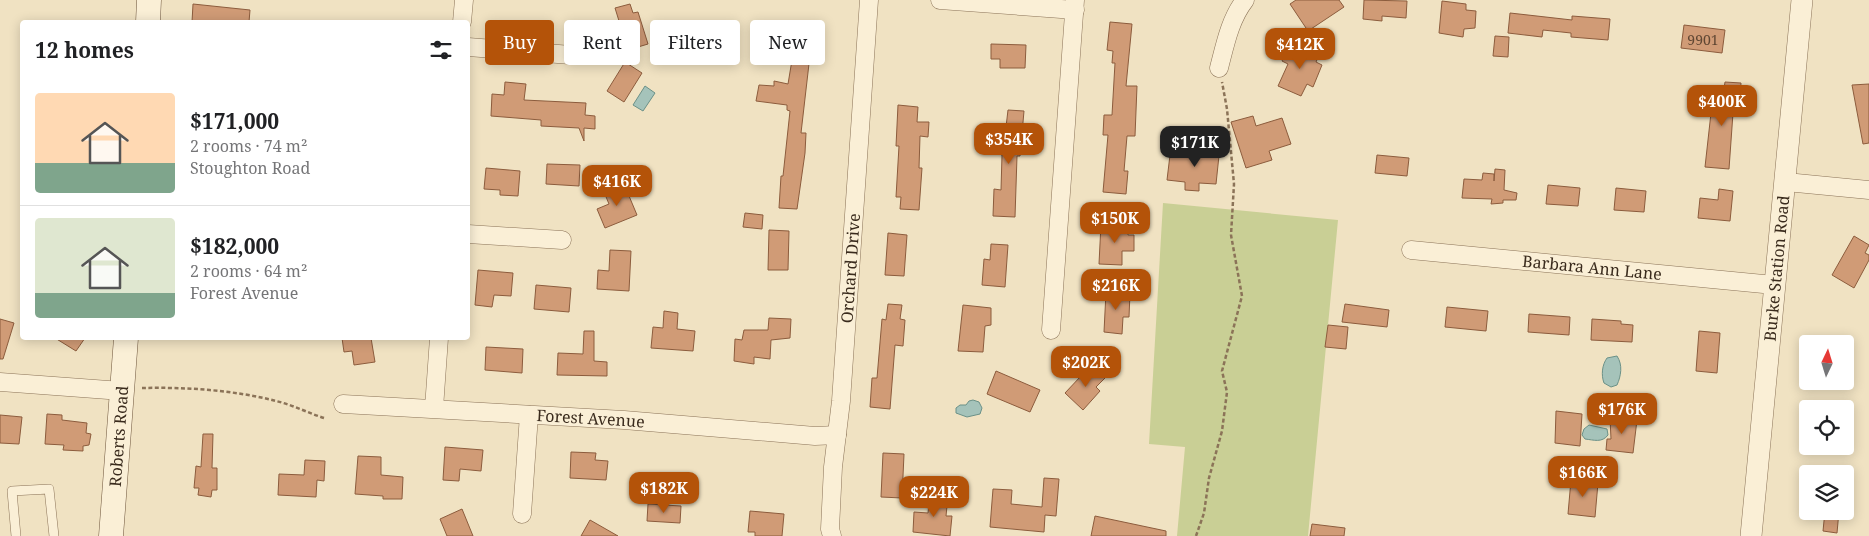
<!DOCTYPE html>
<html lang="en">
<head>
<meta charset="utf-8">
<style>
  :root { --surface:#fff; --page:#f2f2f2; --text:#202124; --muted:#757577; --line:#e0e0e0; --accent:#b45309 }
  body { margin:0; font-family:"Noto Serif",serif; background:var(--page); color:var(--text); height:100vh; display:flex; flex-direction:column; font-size:19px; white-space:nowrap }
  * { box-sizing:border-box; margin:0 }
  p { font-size:16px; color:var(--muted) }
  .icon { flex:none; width:28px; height:28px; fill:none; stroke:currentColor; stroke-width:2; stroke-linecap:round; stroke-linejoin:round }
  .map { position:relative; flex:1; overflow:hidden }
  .drawer { position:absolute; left:20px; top:20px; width:450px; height:320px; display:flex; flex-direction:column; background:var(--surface); border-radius:5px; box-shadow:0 2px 12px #0003 }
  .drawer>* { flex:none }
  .top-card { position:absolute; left:485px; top:20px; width:475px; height:45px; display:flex; gap:10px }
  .needle { width:32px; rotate:4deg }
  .controls { position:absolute; left:1799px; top:335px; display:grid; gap:10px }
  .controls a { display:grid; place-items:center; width:55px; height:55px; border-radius:5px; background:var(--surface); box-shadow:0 2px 12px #0003; font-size:25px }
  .price { position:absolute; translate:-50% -42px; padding:0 11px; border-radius:10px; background:var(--accent); color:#fff; font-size:16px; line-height:32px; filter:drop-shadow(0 1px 2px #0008) }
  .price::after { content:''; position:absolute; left:50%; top:30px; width:15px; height:11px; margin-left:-8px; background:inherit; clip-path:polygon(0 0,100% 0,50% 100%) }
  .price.active { background:#222; color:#fff }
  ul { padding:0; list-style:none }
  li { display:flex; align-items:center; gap:15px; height:125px; padding:0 15px }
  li+li { border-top:1px solid var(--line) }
  li span { display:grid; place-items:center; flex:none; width:140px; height:100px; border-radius:5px; color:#555 }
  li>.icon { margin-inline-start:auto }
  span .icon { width:60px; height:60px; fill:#fffc; stroke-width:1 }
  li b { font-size:21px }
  h2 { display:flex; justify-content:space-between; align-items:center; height:60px; padding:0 15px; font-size:21px }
  .chip { padding:0 18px; border-radius:5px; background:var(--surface); box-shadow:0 2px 12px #0003; font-size:18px; line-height:45px }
  .chip.active { background:var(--accent); color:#fff }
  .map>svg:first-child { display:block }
</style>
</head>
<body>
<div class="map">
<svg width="1869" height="536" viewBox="0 0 1869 536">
  <rect width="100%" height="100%" fill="#f0e2c2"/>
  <!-- green -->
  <path fill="#c9cf95" d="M1163,203L1338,220L1308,536H1177L1185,447L1149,444Z"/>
  <!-- water -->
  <path fill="#a5c3ba" stroke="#6b9188" d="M645,86L655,93L643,111L633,105Z
    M1617,356C1623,365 1621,376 1617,385L1611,387L1604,383C1601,375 1602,365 1607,358Z
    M973,400L979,402L982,408L980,414L967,417L956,413V408L960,405H966L969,401Z
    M1589,425L1607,429L1608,435C1602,443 1594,440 1585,439L1582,435L1584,429Z"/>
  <!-- building -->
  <path fill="#d09b76" stroke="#8c5c3d" d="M1296,0H1339L1344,7L1308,31L1290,4Z
    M1364,0L1407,1L1406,18L1382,16V21L1363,19Z
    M1442,1L1466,4V10L1476,11L1475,28L1464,29L1463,37L1439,33Z
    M193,4L250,10L249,22H192Z
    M630,4L633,13L638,12L648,44L628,50L615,8Z
    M1510,13L1572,20V16L1610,19L1608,40L1571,37V33L1543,30L1542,37L1508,33Z
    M1110,22L1132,24L1126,86H1137L1135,136H1127L1124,171H1128L1126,194L1103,192L1108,135H1103L1104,115H1112L1115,63H1112L1113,51L1107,50Z
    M1684,25L1725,30L1722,53L1681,48Z
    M792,27L813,29L801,133H806L805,153L797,209L779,208L781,176H783L790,111L787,110V105L756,101L759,85L774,86V81L788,84L792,60H789L790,53L780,51L782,39L790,40Z
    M1495,36L1509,37L1508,57L1493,56Z
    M1290,43L1319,55L1316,62L1322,65L1313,87L1307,84L1301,96L1278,86L1288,64L1282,61Z
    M991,44L1026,45L1025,68H1000V59H991Z
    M625,62L642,73L624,102L607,91Z
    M505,82L526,84L524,100L586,103L585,115L595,116V129L584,128V141L579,128L541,126V120L491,116L492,94L504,95Z
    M1725,82L1741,83L1740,100L1734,99L1729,169L1705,167L1713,95L1723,96Z
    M1869,84V143L1863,144L1852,85Z
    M898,105L918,107L917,122H929L928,137L920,136L919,168H922L919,210L900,209L901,197H896L899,146H896Z
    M1008,110L1024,111L1020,156H1017L1015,217L993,216L994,189L1001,190L1002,155L999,154L1002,126L1006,127Z
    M1253,116L1256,126L1282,118L1291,144L1269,151L1272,160L1246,168L1231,122Z
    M1201,144L1220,146L1216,184L1199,183V191L1185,190V182L1167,180L1170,155L1199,157Z
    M1377,155L1409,158L1407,176L1375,173Z
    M547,164L580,165L579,186L546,184Z
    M486,168L520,171L518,196L500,195V190L484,189Z
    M1495,169L1505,170L1504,190L1517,193L1516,200H1503V203L1491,204L1492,199L1462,198L1464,179L1482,180L1483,173L1494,174V181Z
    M624,184L637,215L605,228L597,209L609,204L604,192Z
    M1548,185L1580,188L1578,206L1546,204Z
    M1616,188L1646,191L1644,212L1614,210Z
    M1719,189L1733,191L1730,221L1698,218L1700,198L1718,200Z
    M745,213L763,215L762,229L743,227Z
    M1101,224L1128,225V235H1134V251H1122V265L1099,264Z
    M769,230L789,231L788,270H768Z
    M888,233L907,235L904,276L885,275Z
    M1854,236L1869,245L1865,253L1869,255V260L1854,288L1832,275Z
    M991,244L1008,245L1005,287L982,285L984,259L990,260Z
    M610,250L631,251L629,291L597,289L598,270L609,271Z
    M478,270L513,273L511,296L494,295L492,307L475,305Z
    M536,285L571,288L569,312L534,309Z
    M1106,292L1130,293L1129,317H1123L1122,334L1104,332Z
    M888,304L902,305L900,319L905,320L903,346L895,345L890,409L870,407L872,378H877L882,319L886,320Z
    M1345,304L1389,310L1387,327L1342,322Z
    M963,305L991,308V325L985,326L983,352L958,351Z
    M1447,307L1488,311L1486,331L1445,327Z
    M664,311L678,313L677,329L695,331L693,351L651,348L653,327L663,328Z
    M1529,314L1570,317L1569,335L1528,332Z
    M769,318L791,319L790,338L771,340L770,359L754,357V364L734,361L735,339L742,340L744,330H768Z
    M0,319L14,323L3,359H0Z
    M1592,319L1621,321V324L1633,325L1632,342L1591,340Z
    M1328,325L1348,327L1346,349L1325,347Z
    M584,331H594V361L607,362V376L557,375L558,353L583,354Z
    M1699,331L1720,333L1717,373L1696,371Z
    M55,338H85L76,351Z
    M342,338H371L375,362L354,365L352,351L344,352Z
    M486,347L523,349L522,373L485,370Z
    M1094,366L1106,377L1096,387L1100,391L1083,410L1065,393L1081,376L1083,378Z
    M996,371L1040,390L1030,412L987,394Z
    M1556,411L1582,414L1580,446L1555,443Z
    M47,414L62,415V420L87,423L86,433L91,434L89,445L83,446V451L63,450L64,445L45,444Z
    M0,415L22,417L19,444L0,443Z
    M1610,418L1637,420L1633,453L1606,450L1607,439H1611Z
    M203,434H213L212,468H217V490H212L211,497L198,495L199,488H194L196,466L201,467Z
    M445,447L483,450L481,471L460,469L459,481L443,480Z
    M571,452L596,453L595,460L608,461L606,480L570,478Z
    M883,453L904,454L902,498L881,497Z
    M358,456L381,457V475L403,477L402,499H383V496L355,494Z
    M305,460L325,461L324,481L317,480L316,497L278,495L279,474L304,475Z
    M1044,478L1059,479L1056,516L1045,515L1044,532L990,527L993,489L1012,490L1011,504L1042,507Z
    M1571,480L1598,483L1595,517L1568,514Z
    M930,494L948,496L946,516H952L950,536L913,532L914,512L928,513Z
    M648,504L681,506L680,523L647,521Z
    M462,509L473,536H447L440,519Z
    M750,511L784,514L782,536H755V532H748Z
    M1825,511H1839L1837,533L1823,531Z
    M1095,516L1166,531V536H1091Z
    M590,520L618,536H581Z
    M1312,524L1345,528L1344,536H1310Z"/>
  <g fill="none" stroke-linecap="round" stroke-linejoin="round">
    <defs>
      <path id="service" d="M16,536L12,491L49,489L54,536"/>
      <g id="minor">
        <path d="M940,0L1075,10"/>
        <path d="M462,22L464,0"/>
        <path d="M468,47L571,55"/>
        <path d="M1219,68C1225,45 1230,19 1245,0"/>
        <path d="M1786,182L1869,190"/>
        <path d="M468,234L562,240"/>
        <path id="s1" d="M1411,250L1774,285"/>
        <path d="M1051,330L1075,0"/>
        <path d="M0,382L122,391"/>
        <path id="s2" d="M343,404L624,420L815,436L837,435"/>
        <path d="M434,408L439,338"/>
        <path d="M522,514L529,415"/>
        <path id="s3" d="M832,536L830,529L833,467L841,401L869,0"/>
      </g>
      <g id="tertiary">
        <path id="s4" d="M1751,536L1802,0"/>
      </g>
      <g id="secondary">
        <path d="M148,22L149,0"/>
        <path id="s5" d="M111,536L126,338"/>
      </g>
    </defs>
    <!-- service casing -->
    <use href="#service" stroke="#8b7358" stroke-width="10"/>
    <!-- minor casing -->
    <use href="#minor" stroke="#8b7358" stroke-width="19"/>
    <!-- tertiary casing -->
    <use href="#tertiary" stroke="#8b7358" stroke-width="22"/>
    <!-- secondary casing -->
    <use href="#secondary" stroke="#6d543b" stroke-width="25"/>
    <!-- path -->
    <path stroke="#8b7358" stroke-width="2.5" stroke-dasharray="4 2.5" stroke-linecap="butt" d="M142,388C185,387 234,390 276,401C293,405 308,413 324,418
      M1196,536L1204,513L1209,478L1222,431L1227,392L1222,371L1242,296L1231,235L1234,184L1227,109L1222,82"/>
    <!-- service -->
    <use href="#service" stroke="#faefd6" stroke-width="9"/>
    <!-- minor -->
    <use href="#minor" stroke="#faefd6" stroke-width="18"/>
    <!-- tertiary -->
    <use href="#tertiary" stroke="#faefd6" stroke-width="21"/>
    <!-- secondary -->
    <use href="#secondary" stroke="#faefd6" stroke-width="24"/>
  </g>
  <g text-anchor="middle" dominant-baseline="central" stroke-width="5" stroke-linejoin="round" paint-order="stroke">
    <!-- number labels -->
    <g font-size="14" fill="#604733">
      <text x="1703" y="39">9901</text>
    </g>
    <!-- street labels -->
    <g font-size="16" fill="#3a2b1d" stroke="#f7ecd2">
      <text stroke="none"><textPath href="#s1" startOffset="182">Barbara Ann Lane</textPath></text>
      <text stroke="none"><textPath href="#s3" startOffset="269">Orchard Drive</textPath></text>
      <text stroke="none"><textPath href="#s4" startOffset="269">Burke Station Road</textPath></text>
      <text stroke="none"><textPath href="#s2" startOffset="248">Forest Avenue</textPath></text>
      <text stroke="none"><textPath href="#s5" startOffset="100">Roberts Road</textPath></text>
    </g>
  </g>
</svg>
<div class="controls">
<a><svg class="needle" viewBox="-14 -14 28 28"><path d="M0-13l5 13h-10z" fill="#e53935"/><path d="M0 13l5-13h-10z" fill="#757577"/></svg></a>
<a><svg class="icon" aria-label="locate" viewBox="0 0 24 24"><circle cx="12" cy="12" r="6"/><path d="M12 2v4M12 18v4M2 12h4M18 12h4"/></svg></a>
<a><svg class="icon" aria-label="layers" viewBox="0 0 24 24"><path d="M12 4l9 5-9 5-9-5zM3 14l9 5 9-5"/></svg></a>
</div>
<b class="price" style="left:1300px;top:70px">$412K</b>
<b class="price" style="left:1722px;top:127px">$400K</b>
<b class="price" style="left:1009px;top:165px">$354K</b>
<b class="price active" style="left:1195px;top:168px">$171K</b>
<b class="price" style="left:617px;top:207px">$416K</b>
<b class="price" style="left:1115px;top:244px">$150K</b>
<b class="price" style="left:1116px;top:311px">$216K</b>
<b class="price" style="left:1086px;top:388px">$202K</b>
<b class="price" style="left:1622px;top:435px">$176K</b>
<b class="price" style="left:1583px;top:498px">$166K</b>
<b class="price" style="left:664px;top:514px">$182K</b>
<b class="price" style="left:934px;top:518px">$224K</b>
<div class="top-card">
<a class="chip active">Buy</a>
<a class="chip">Rent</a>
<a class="chip">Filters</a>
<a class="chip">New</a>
</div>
<section class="drawer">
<h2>12 homes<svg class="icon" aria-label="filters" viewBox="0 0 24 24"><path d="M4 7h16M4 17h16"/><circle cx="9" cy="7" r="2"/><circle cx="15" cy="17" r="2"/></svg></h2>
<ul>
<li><span style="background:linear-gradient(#ffd9b3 70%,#7fa58c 0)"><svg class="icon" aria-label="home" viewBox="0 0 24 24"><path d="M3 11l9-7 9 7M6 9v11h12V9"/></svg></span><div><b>$171,000</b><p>2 rooms · 74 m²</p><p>Stoughton Road</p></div></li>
<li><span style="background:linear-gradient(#dfe7d0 75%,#7fa58c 0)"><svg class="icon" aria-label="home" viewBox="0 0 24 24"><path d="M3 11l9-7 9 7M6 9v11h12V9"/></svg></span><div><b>$182,000</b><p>2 rooms · 64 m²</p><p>Forest Avenue</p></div></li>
</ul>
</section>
</div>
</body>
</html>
